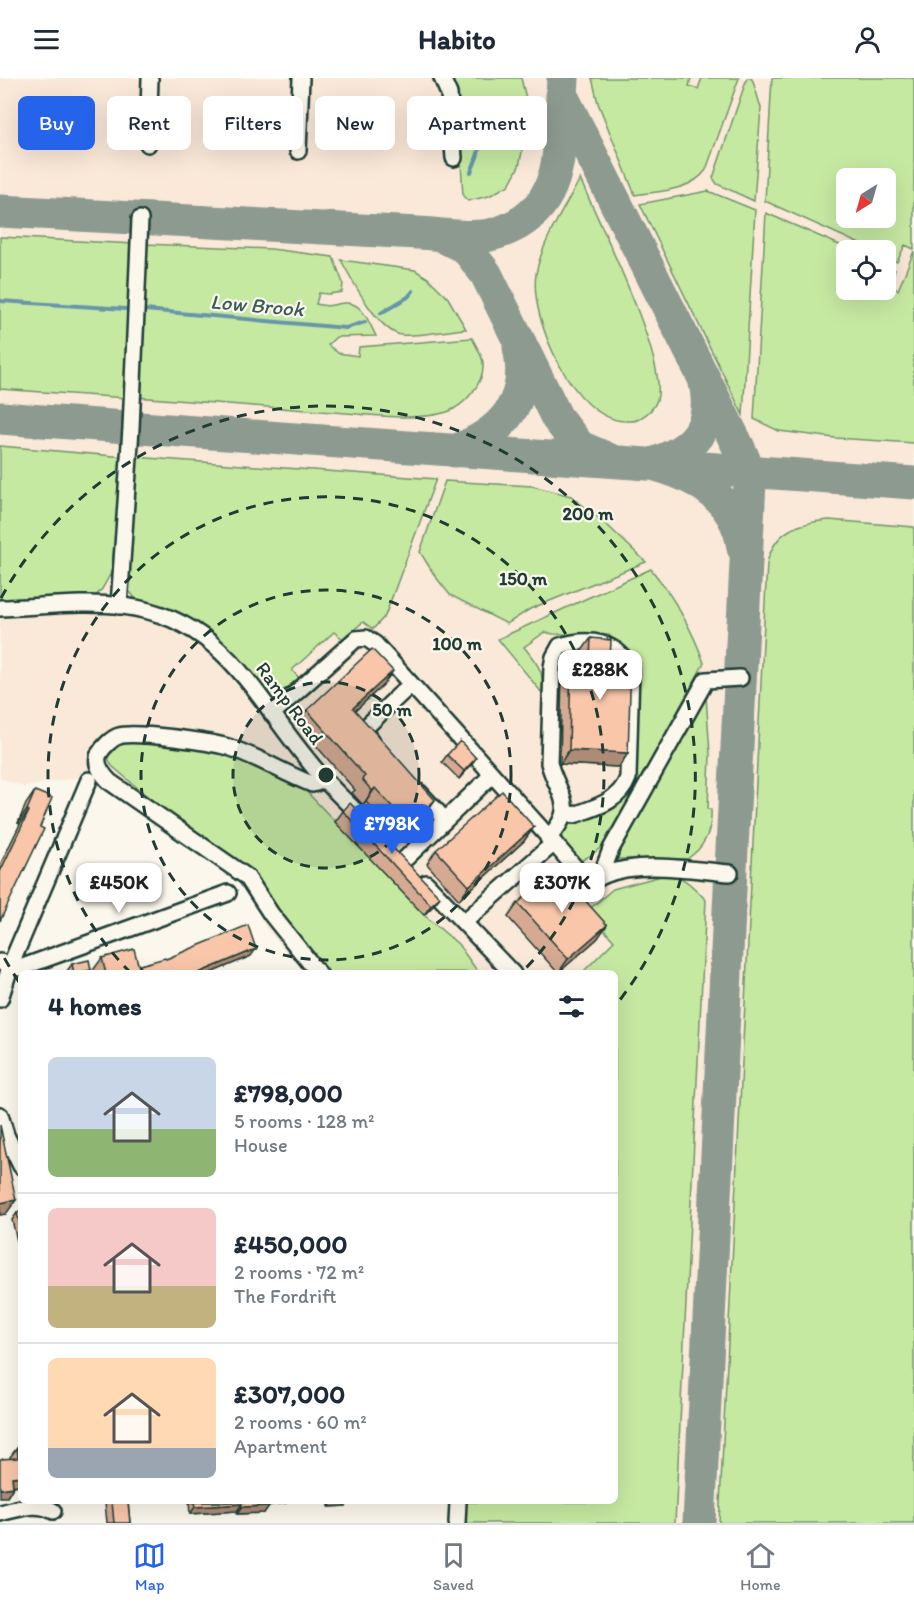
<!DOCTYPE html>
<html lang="en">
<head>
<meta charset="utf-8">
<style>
  :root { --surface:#fff; --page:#f6f6f7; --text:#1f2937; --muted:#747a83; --line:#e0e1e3; --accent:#2563eb }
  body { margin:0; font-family:Itim,sans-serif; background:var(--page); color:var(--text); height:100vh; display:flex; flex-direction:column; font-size:22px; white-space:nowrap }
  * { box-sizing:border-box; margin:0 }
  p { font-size:20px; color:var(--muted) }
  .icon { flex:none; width:33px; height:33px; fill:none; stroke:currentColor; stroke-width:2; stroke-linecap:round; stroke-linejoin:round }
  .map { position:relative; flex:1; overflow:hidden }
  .drawer { position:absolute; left:18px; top:892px; width:600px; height:534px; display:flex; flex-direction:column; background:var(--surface); border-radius:9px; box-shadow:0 6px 24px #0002 }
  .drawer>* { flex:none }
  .hud { position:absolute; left:18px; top:18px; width:600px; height:54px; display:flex; gap:12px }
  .needle { width:39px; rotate:217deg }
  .fabs { position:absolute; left:836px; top:90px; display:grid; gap:12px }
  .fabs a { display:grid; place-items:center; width:60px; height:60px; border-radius:9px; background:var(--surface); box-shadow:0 6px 24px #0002; font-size:30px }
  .price { position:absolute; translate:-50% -51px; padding:0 14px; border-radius:12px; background:#fff; color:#222; font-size:20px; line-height:39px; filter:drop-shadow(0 2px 3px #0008) }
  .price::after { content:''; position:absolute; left:50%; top:36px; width:18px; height:14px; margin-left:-9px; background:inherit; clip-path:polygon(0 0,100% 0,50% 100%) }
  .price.on { background:var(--accent); color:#fff }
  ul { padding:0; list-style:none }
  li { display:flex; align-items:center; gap:18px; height:150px; padding:0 30px }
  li+li { border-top:2px solid var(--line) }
  li span { display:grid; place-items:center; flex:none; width:168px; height:120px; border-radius:9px; color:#555 }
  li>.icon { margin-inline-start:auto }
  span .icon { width:72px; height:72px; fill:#fffc; stroke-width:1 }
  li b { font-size:26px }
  h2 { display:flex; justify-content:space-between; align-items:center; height:72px; padding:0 30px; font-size:26px }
  .pill { padding:0 21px; border-radius:9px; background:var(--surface); box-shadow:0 6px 24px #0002; font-size:21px; line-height:54px }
  .pill.on { background:var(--accent); color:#fff }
  header { display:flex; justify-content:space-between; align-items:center; height:78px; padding:0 30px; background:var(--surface); font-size:27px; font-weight:700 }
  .tab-bar { display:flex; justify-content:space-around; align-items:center; height:84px; border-top:2px solid var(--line); background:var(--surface); font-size:16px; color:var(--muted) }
  .tab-bar a { display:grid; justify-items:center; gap:3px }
  .tab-bar .on { color:var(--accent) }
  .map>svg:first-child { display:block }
</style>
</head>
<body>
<header><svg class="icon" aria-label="menu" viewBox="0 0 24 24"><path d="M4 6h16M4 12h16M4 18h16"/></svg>Habito<svg class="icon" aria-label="person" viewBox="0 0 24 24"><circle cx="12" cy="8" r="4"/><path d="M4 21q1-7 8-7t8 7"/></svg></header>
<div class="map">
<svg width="914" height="1445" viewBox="0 0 914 1445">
  <rect width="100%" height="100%" fill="#fbf7ec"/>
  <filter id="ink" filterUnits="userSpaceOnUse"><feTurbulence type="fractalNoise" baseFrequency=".0167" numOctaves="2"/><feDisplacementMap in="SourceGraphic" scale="12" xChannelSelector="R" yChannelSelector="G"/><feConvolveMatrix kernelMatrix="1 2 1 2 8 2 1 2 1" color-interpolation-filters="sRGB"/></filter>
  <g filter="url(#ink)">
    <!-- built -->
    <path fill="#fae8d8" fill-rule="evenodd" d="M0,0H914V1445H455L456,1424H615V896L305,895L265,849L242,800L85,698L24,709L0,700ZM846,100H885V140H846ZM846,172H885V212H846Z"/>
    <!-- green -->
    <path fill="#c6e9a2" stroke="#72936b" stroke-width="1.5" fill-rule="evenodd" d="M450,0H521L530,37L519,88L509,107L489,118L468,123L463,118L457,16Z
      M592,0H691L689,8L698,11L702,0H739L706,92C691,113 659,113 635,117L598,25Z
      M747,0H751L753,3L761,30L754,123L717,106L713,100Z
      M772,0H914V171L905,167L897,184L885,178V172H873L765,123ZM846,100H885V140H846Z
      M580,101C598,142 669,284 657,322C654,331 646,337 639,341C634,344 631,343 626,343C574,343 529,240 536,196C542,163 564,131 580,101Z
      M708,113L755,132L743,337L640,126Z
      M766,135L851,172H846V212H885V188L895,192L889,207L898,212L914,173V365L835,360L779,353L754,341Z
      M0,159L135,166L127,320L0,311Z
      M144,166L271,171L333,179L343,205L342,214L328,216L319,215L316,226C331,230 331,226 345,225C363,224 369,245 376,258L336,259L328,267L338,275L358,278L359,269L472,260C476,268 482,276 483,285C485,305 464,328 447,334C414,344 367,336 333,334C267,329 202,324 136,319Z
      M341,182L415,192L428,200L448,220L466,251C450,252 414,259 401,257C378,253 352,202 341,182Z
      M0,368L125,379L111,495L102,511L95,519L0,523Z
      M134,379L436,401L385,538L373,551L363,544L343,561L334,554L292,592L300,601C289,609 279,618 264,613L158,530L136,521L129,513L126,504Z
      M445,403L532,408L571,418L607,447L646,484L530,531L507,546L450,517L435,498L420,474Z
      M829,442L914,449V1445H719L767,485C775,452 798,445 829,442Z
      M651,491C674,520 692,550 704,585L608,763L593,776L579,784L556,758C574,740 596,730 619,720L634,582L609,557L553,556L545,554L524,569C537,585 545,594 542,615L498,561Z
      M704,618H706L710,676L708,731L711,732C712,752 705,769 687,781H618L619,775Z
      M130,661L190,667L242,680L281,694L305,712L424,837L458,866L478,894L322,895L249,796L167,735L112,688L104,673Z
      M665,797C686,798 692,808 706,822L675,1445H464L466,1424H615V896L582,895L614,863L587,833L613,811Z"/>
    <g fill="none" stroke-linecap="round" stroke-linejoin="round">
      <!-- stream -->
      <path stroke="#6895a9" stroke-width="4" d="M471,94C473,89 476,82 478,76C484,50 475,38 505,26
        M0,223L126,231
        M145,232L346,250L365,244
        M381,235L408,219L413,213"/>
      <!-- taxiway -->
      <path stroke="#8d9a90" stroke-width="33" d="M563,0L562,18L739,370L746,386L750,403L699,1445
        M0,133L418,155C439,156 462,160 483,158C496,157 507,152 518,146C564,119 559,67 562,21
        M440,157L466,170L486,196L557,340L580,369L608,381
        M705,305C715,350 693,372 652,386C695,397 737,421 743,470
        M0,340L914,405
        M454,373C503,355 531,323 519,269"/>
      <defs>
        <path id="minor" d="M442,0L449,16L454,80
          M148,66L150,0
          M298,73L301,0
          M119,528L131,350L140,141
          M0,530C40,529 83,523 123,528C221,540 252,614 307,681C324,703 344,722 364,741
          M272,636L356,561L366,560L375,566L554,765L464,844
          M372,663L366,654L367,648L411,606
          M419,714L445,742
          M548,760C579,728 558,718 549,685L552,589L554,579L560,568C589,559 617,563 631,591L628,700C619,724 596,729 574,737L565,734
          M554,765L590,807
          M404,782L492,697
          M601,798L611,771L706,602L740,600
          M426,805L513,896
          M567,827C578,817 590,803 604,797C640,782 692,792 730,795
          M0,884L20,890L228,815
          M319,896L271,836L247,799L110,704C103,697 94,687 99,676C103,669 112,660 119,658C134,653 211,664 228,669C257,678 283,695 312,706L316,705L324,701
          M0,921L11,886L89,702
          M0,1037L6,1057L21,1088
          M0,1435C18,1431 37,1423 53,1433
          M457,1445L458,1424"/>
      </defs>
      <!-- minor casing -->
      <use href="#minor" stroke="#1f3d34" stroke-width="20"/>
      <!-- minor -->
      <use href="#minor" stroke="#fbf7ec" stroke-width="15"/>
    </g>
    <!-- wall -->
    <path fill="#d6aa92" stroke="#1f3d34" stroke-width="1.5" d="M591,560L610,583L628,675L619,689L560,686L562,592L571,578H581V574Z
      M383,607L355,633L425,736L399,761L366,724L363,727L352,715L355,712L297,646L307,632Z
      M447,677L471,687L459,701L442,684Z
      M35,713L0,843V787L20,746L18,745L26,726Z
      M343,733L440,819L432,829L424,837L335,744Z
      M534,749L524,763L459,822L427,786L436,772Z
      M567,811L569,819L607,847L597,861L558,895L508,839L518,825Z
      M251,878L208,896H95L94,891L102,880L139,889L140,887L166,881Z
      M72,886L88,896H68L67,893Z
      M21,1134V1180L12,1142L17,1135Z
      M21,1369V1407L13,1408V1409L7,1419L10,1379L17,1370Z
      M105,1424H128L130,1445H107Z
      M189,1424H288L286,1425L269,1427L264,1435L237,1436V1433L190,1436Z
      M329,1424H349L346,1428L329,1429Z"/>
    <!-- shaded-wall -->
    <path fill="#ae8b77" stroke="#1f3d34" stroke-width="1.5" d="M393,593L383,607L343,644L353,630Z
      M569,672L628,675L619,689L560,686Z
      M476,680L471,687L459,701L464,693Z
      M375,710L366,724L363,727L372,713Z
      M435,722L425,736L399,761L409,747Z
      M27,732L29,733L20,746L18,745Z
      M534,749L524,763L459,822L469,808Z
      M440,819L432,829L424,837L431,827Z
      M607,847L597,861L558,895L568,881Z
      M256,871L251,878L208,896H196Z
      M91,892L88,896H74Z
      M16,1122L6,1136L0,1137V1125Z
      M21,1398V1407L6,1408L12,1399Z
      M13,1409L7,1419H0V1411Z
      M270,1424H288L286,1425L268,1427Z
      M333,1424H349L346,1428L329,1429Z
      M242,1426L237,1433L190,1436L195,1429Z
      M269,1428L264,1435L237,1436L242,1429Z"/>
    <!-- building -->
    <path fill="#f9c6aa" stroke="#1f3d34" stroke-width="1.5" d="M591,560L611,562L610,583L631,585L628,675L569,672L571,578L590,579Z
      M372,571L393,593L353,630L435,722L409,747L375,710L372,713L362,701L365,698L307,632Z
      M460,663L476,680L464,693L447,677Z
      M35,713L52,720L40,749L44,751L0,843V794L29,733L27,732Z
      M502,713L534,749L469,808L436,772Z
      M350,725L440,819L431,827L343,733Z
      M557,790L570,806L567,811L569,819L575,822L583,820L607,847L568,881L518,825Z
      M248,847L256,871L196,896H142L140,887L165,880L166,881Z
      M134,871L140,893L129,896H106L102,880Z
      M89,882L91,892L74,895L72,886Z
      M0,1047L16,1122L0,1125Z
      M21,1134V1152L17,1135Z
      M21,1369V1398L12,1399L13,1409L0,1411V1381L18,1380L17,1370Z
      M112,1424H128L130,1445H114Z
      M194,1424H269V1428L242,1429V1426L195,1429Z"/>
  </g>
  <!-- distance rings -->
  <circle cx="326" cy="697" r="93" fill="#1f3d34" fill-opacity=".12"/>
  <g fill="none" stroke="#1f3d34" stroke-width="3" stroke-dasharray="10 8">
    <circle cx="326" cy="697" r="93"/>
    <circle cx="326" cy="697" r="185"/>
    <path d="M131 895A278 278 0 1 1 521 895"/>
    <path d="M19 904A370 370 0 0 1 1 874M1 520A370 370 0 1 1 616 927"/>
  </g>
  <g text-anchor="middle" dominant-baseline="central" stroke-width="4.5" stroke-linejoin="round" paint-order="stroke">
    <!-- street labels -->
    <g font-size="20" fill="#1f3d34" stroke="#fbf7ec">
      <text transform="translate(290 625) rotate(53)">Ramp Road</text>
    </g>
    <!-- water labels -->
    <g font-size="21" font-style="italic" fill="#375a5b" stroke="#fbf7ec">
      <text transform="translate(257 227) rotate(5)">Low Brook</text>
    </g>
  </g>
  <circle cx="326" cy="697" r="9" fill="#1f3d34" stroke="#fbf7ec" stroke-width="3"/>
  <g font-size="18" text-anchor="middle" font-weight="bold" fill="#1f3d34" stroke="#fbf7ec" stroke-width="4.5" stroke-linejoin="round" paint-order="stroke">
    <text x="588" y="442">200 m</text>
    <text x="523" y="507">150 m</text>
    <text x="457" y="572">100 m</text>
    <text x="392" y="638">50 m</text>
  </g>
</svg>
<div class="fabs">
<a><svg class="needle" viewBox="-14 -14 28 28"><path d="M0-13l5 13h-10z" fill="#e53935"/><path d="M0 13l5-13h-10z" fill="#747a83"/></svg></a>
<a><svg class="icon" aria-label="locate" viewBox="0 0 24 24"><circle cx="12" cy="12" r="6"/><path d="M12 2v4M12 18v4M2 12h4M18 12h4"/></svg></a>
</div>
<b class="price" style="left:600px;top:623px">£288K</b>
<b class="price on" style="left:392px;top:777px">£798K</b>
<b class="price" style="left:119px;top:836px">£450K</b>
<b class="price" style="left:562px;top:836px">£307K</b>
<div class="hud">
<a class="pill on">Buy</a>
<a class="pill">Rent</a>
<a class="pill">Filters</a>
<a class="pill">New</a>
<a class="pill">Apartment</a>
</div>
<section class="drawer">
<h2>4 homes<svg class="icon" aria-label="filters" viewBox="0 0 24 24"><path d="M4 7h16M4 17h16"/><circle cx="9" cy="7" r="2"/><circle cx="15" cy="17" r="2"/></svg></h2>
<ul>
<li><span style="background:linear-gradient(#c9d6e8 60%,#8fb573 0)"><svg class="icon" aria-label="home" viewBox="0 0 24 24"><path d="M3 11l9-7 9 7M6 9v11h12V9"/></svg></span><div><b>£798,000</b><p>5 rooms · 128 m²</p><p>House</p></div></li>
<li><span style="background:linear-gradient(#f6c9c9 65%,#c2b280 0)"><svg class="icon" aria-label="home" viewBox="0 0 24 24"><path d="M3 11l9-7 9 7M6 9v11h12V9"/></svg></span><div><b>£450,000</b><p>2 rooms · 72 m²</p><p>The Fordrift</p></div></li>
<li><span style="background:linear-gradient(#ffd9b3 75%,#9aa5b1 0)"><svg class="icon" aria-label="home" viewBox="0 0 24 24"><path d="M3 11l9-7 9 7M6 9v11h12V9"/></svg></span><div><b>£307,000</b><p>2 rooms · 60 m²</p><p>Apartment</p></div></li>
</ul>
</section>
</div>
<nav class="tab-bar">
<a class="on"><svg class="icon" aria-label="map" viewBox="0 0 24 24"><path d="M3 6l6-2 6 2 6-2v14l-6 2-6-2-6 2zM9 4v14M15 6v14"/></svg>Map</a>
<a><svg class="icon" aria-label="saved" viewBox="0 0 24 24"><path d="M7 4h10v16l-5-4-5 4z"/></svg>Saved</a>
<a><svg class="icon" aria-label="home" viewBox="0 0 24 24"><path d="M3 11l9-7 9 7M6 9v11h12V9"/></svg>Home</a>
</nav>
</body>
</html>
